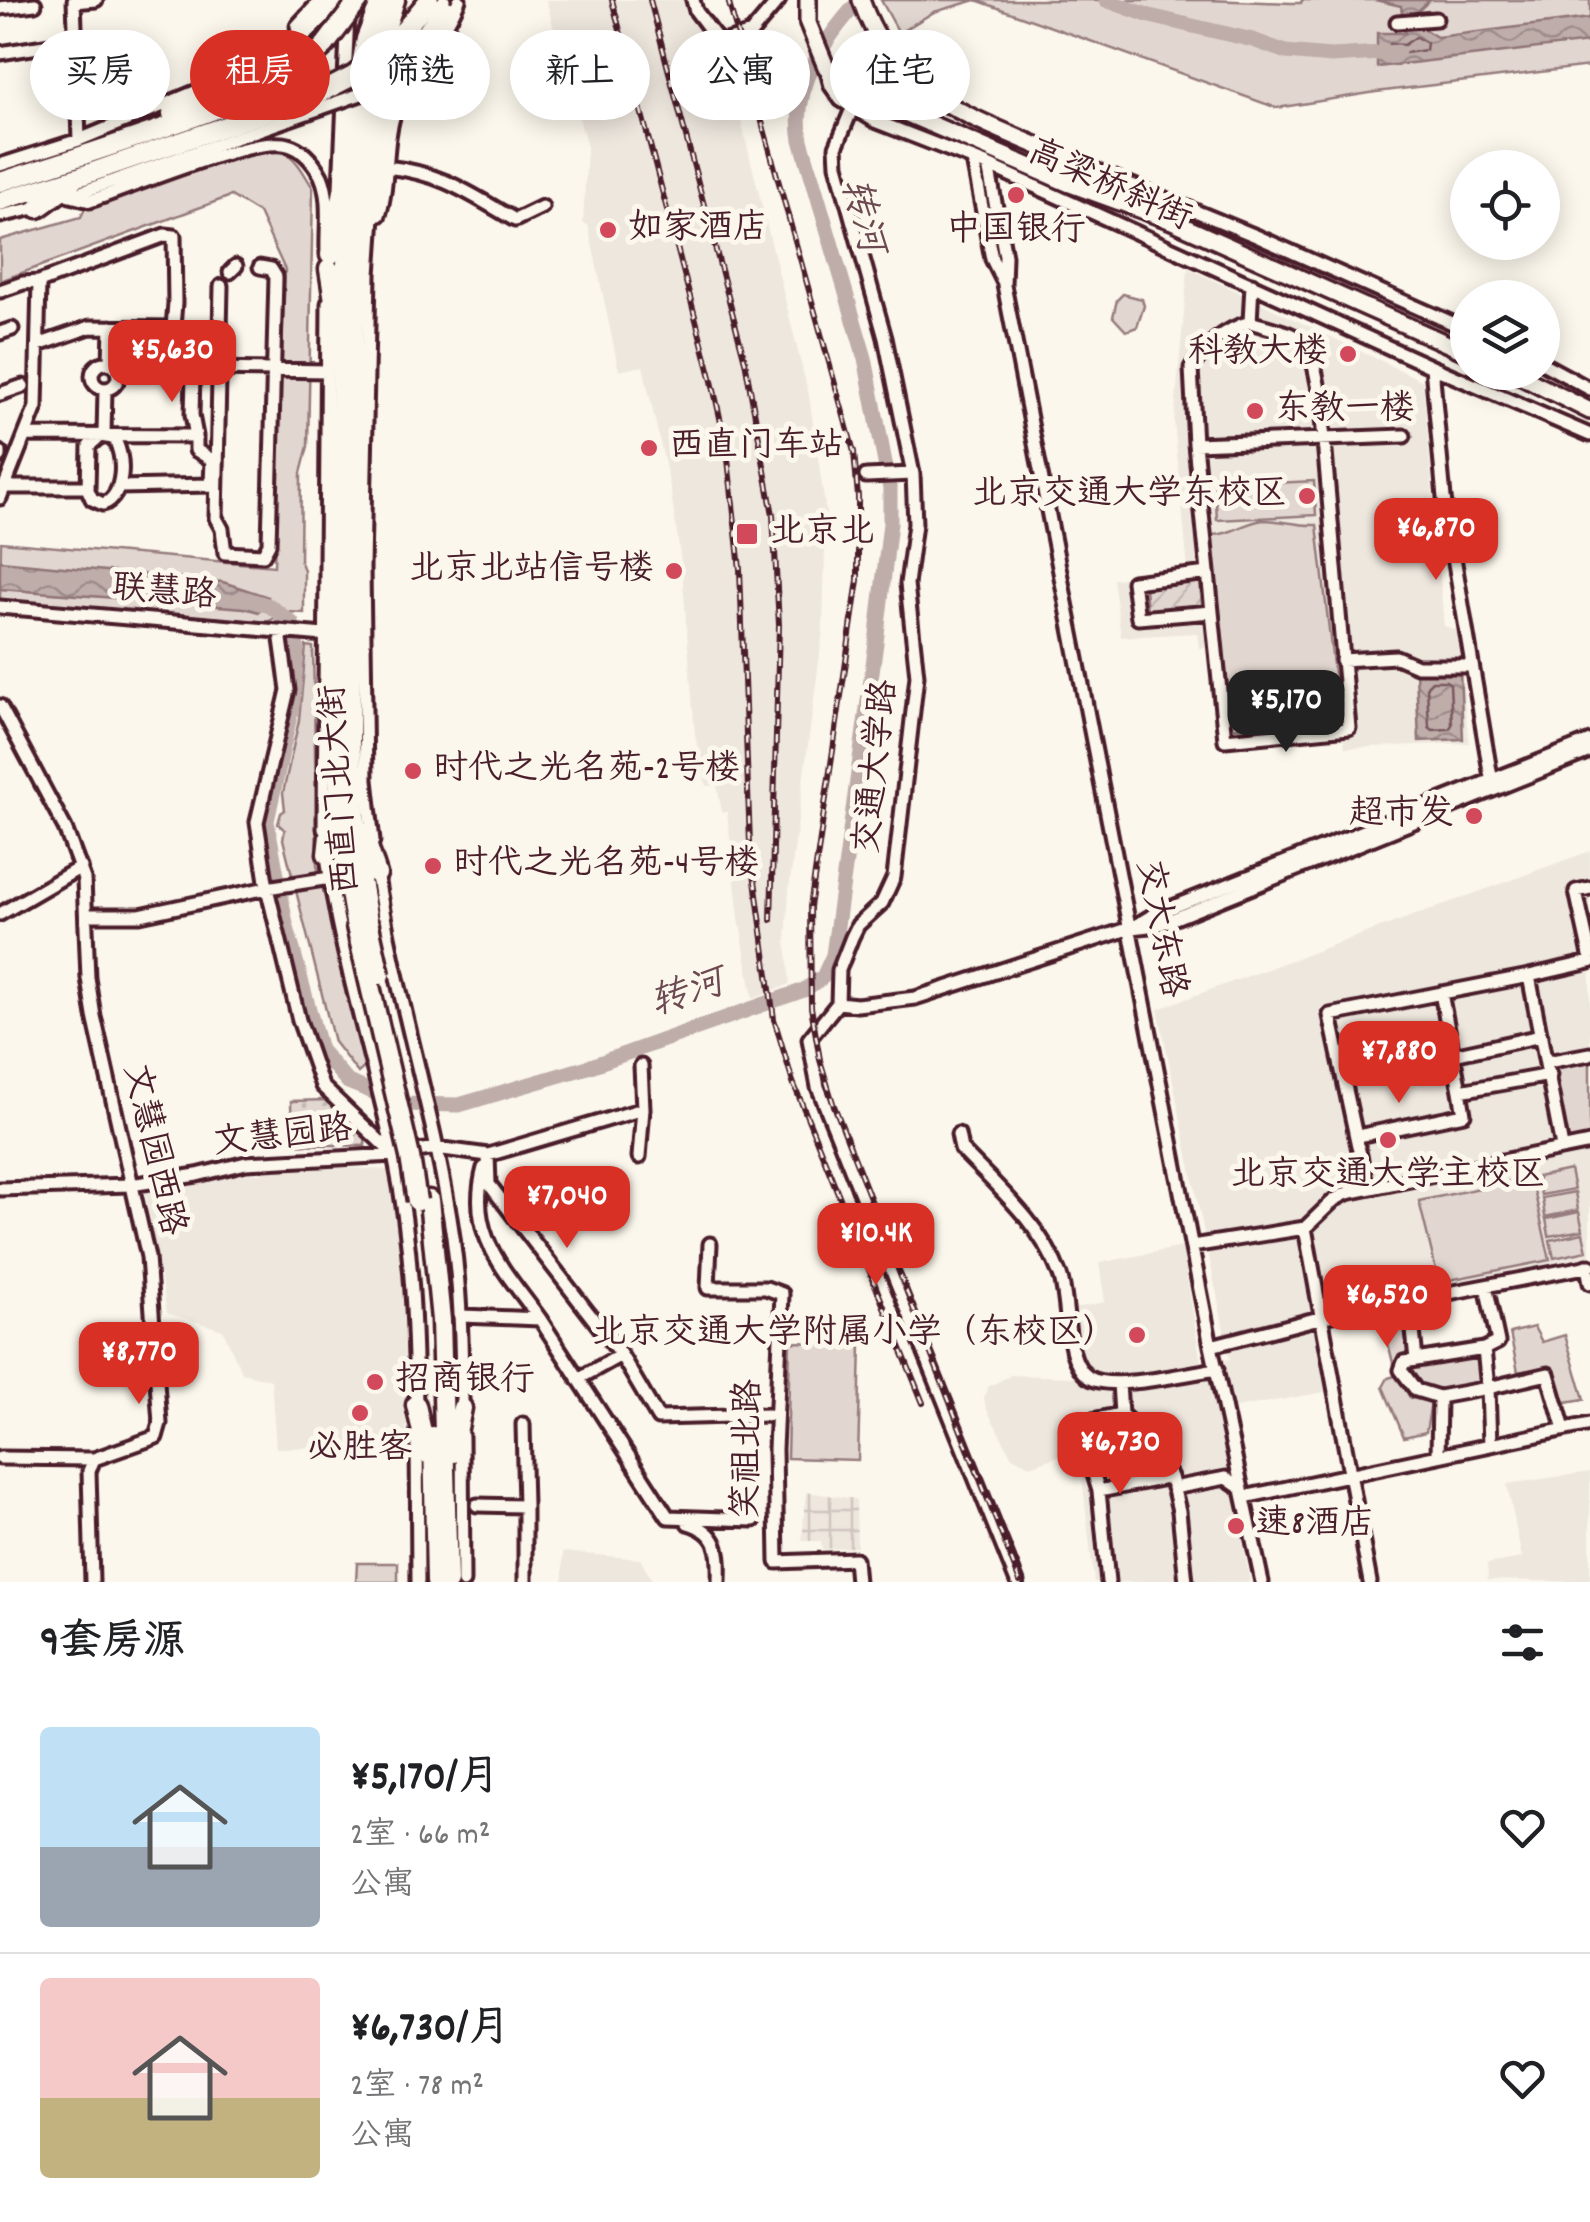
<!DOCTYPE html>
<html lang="zh">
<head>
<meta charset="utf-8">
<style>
  :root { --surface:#fff; --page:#f6f6f6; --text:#202124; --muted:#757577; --line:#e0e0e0; --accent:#d93025 }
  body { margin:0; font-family:Dekko,"LXGW WenKai TC",sans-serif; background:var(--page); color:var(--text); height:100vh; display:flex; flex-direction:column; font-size:38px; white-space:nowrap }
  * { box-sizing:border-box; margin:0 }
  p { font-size:32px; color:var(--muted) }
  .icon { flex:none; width:55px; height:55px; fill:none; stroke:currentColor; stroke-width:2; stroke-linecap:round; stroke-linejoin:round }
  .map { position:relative; height:1582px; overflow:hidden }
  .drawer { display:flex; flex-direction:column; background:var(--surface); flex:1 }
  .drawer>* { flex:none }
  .hud { position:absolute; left:30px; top:30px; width:1000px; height:90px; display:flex; gap:20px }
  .buttons { position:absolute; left:1450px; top:150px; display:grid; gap:20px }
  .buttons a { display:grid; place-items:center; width:110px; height:110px; border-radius:50%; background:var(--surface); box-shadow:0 5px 25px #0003; font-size:50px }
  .price { position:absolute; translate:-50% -85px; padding:0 22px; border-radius:20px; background:var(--accent); color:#fff; font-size:32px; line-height:65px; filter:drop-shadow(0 2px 5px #0008) }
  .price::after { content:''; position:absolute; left:50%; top:60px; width:30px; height:22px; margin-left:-15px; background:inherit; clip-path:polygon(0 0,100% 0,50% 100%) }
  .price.on { background:#222; color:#fff }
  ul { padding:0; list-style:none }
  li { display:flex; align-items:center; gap:30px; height:250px; padding:0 40px }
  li+li { border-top:2px solid var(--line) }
  li span { display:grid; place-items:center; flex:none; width:280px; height:200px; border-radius:10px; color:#555 }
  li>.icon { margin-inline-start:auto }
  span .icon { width:120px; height:120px; fill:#fffc; stroke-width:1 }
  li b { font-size:42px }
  h2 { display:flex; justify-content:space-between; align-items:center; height:120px; padding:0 40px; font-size:42px }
  .chip { padding:0 35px; border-radius:45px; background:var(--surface); box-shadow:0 5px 25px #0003; font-size:35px; line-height:90px }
  .chip.on { background:var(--accent); color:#fff }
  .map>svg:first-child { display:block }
</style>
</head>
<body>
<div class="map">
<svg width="1590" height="1582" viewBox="0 0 1590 1582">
  <defs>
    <pattern id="industrial-grid" width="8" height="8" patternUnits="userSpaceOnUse" patternTransform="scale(2.5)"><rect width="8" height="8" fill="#eee7de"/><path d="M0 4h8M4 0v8" fill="none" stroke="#cec6bf"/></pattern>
    <pattern id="grass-dots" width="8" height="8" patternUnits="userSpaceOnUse" patternTransform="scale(2.5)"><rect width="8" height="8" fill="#e2d7d0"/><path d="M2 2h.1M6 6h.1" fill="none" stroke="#c3b8b3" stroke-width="1.8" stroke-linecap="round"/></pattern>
    <pattern id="garden-furrows" width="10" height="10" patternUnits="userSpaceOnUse" patternTransform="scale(2.5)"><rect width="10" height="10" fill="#e2d7d0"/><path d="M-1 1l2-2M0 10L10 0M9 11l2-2" fill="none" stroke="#c3b8b3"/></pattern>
    <pattern id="water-waves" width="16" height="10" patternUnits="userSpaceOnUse" patternTransform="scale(2.5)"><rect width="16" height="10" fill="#bfadaa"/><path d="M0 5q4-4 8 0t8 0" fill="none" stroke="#9d8c8b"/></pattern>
  </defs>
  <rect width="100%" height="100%" fill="#fbf7ec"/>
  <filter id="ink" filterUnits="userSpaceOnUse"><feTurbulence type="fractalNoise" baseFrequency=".01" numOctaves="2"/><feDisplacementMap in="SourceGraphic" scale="20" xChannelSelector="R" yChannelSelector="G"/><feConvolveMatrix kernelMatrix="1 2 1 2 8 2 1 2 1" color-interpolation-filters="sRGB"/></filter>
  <g filter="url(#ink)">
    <!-- built -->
    <path fill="#eee7de" d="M546,0H688L694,21L725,56L809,396L826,513L823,631L789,889L786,942L790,984L753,999L739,918L727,812H722L717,785L706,786L695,735L682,569L671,492L643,366L619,371L588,225L583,223L587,147Z
      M1188,268L1423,381L1444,626L1462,632L1466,662L1461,666L1469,743L1345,748L1343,733L1220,744L1211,647L1199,648L1197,633L1121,637L1113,579L1188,571L1174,421Z
      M1590,851V1295L1584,1271L1315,1325L1325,1392L1219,1411L1250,1582H1094L1081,1468L1075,1450L1031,1466L1012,1457L986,1408L984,1398L988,1387L1011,1375L1073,1377L1090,1373L1081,1361L1076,1308L1105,1302L1099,1263L1182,1247L1201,1363L1230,1359L1158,1009Z
      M331,1167L390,1170L402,1252L407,1446L276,1448L271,1380L242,1373L223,1330L167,1313L145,1193L245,1174Z
      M1590,1472V1582L1488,1580L1487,1564L1522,1558L1507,1484Z
      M563,1552L640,1559L653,1582H563Z"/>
    <!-- industrial -->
    <path fill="url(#industrial-grid)" d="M806,1492L856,1499L857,1547L822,1549L821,1541H802Z"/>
    <!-- grass -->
    <path fill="url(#grass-dots)" stroke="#967b7e" stroke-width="2.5" d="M327,1100L366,1136L365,1146L292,1144L291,1101Z"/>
    <!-- park -->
    <path fill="#e2d7d0" stroke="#967b7e" stroke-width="2.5" d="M881,0H1208L1291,3H1301L1302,0H1590V66L1376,92L1277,108L976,0L934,12L899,33Z
      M257,148C293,149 295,159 313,188L308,446L301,473L300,560L304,570V613L287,612L267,622L0,600L1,542L274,566L285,270L259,213L231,196L0,281V240L81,217L87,204Z
      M1123,294L1142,299L1144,306L1137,327L1126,331L1113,317L1117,300Z
      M1314,481L1316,515L1217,520L1215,486Z
      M1263,520C1283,520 1296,526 1317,525L1340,726L1266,734L1243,727L1225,728L1211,535C1231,535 1243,523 1263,520Z
      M306,646L313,647L317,865L366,1066L358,1073L334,1042L283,839L285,830L278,824L281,813L285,810L283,793L299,720Z
      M1590,1054V1140L1561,1144L1551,1061Z
      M1570,1170L1574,1189L1541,1195L1537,1177Z
      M1531,1177L1550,1260L1439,1282L1419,1201Z
      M1575,1192L1578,1210L1545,1217L1542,1198Z
      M1579,1212L1583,1230L1549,1236L1546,1219Z
      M1583,1233L1587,1251L1554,1258L1550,1240Z
      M1403,1311L1408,1354L1393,1363L1381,1314Z
      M1534,1327L1542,1342L1565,1335L1584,1399L1565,1402L1548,1367L1518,1372L1510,1333Z
      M790,1342L861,1344L858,1460L787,1458Z
      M1481,1355L1484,1385C1449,1392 1431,1402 1406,1371L1408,1366Z
      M1398,1375L1410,1398L1431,1402L1426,1432L1404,1437L1383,1387L1388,1378Z
      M357,1563H398V1582H356Z"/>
    <!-- garden -->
    <path fill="url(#garden-furrows)" stroke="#967b7e" stroke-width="2.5" d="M1200,582L1202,606L1147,611L1145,587Z"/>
    <!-- water -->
    <path fill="url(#water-waves)" stroke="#907477" stroke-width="2.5" d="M1375,0H1430L1419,10L1425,30L1437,37L1590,18V42L1377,67V33H1405L1401,6Z
      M0,561L223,582L268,597L259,612L244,608L0,589Z
      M1460,670L1463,739L1419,741L1416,672Z"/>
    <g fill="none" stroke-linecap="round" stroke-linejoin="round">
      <!-- shore -->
      <path stroke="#79585e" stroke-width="2.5" d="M1416,37L1427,43L1426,50L1392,55L1388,52L1390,44L1404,45Z
        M1432,681H1446L1450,684L1452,725L1449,729L1433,730L1429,727L1427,686Z"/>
      <!-- river -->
      <path stroke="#bfadaa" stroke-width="15" d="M1106,0L1150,16L1253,40L1286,52L1331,56L1398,52
        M247,599L270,606L292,623L297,648L293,702L267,821L286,924L320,1050L348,1082L403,1104L459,1105L588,1067L804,990L823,977L833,955L876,643L890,523V489L865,358L801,140C791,87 825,38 860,0"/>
      <defs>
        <path id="minor" d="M74,0L79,140
          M693,0L696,11L720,43L751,33L779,0
          M74,2L96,0
          M0,8L35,4
          M1397,22L1436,19
          M297,26L321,0
          M423,45L449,7
          M0,53L76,41
          M826,67L831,86L841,100L875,121L988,165L1432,367L1590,435
          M849,84C870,77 883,71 885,47
          M852,109L836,147L837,165L885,338L913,474L915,524L907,584L917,676L894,877L882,903L858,925L852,937L839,970L838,1003L857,1005L915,998L1131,928L1158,925L1590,751
          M973,160L992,259L1003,281
          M1076,162L1256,236L1468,330
          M0,165L79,140L207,87
          M988,165L1005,256L1004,285L1211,1346L1262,1582
          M386,167C442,173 467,192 515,220L542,207
          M70,196L321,108
          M71,196L90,201C130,188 254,135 288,145C303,149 314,163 321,176C331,199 326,228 327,252
          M379,215C390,180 383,143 396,108C411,68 443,39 459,0
          M0,216L43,206
          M334,220L340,188L348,14
          M230,272L236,266
          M221,286L216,518L222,529L225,553L263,555L269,544L276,277L271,269L260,267
          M0,291L23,283L39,282
          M1250,322C1308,339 1309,334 1320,395L1349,728L1225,740L1195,444L1191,368C1207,345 1223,330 1250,322Z
          M1250,322L1252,284
          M0,333L12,329
          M38,345L90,327L171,328
          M92 376a13 13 0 1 1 26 0a13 13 0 1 1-26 0Z
          M110,363L111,327
          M1542,363L1590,389
          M1432,367L1444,498L1492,783
          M193,374L192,415L196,436
          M0,394L23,386
          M26,435L196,436V450L212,460L211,485L119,487
          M104,435L105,389
          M100,436L113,438C126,454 125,497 103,504L92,499L88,490L89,446Z
          M1195,444L1404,436
          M0,452V456
          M866,476L913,474
          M4,487H88
          M0,498L36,407L39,282L165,235L174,236L175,303L169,377L217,369L327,371
          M1208,573L1133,582L1138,618L1212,612
          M0,607L324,635
          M280,632L288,690L257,822L267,888L330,878
          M1342,660L1396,657L1417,666H1471
          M0,706L65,828L84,879L88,978L94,1016L148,1257L160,1423L156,1437L94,1459L89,1471L92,1582
          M324,829L328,303
          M373,841L366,780L363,568L369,275L378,143L385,109L403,62L444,0
          M326,848C339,954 373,1056 395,1160C412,1243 415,1325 416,1410
          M376,870C395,994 435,1113 453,1237C461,1295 462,1354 462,1413
          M1590,888L1576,891L1590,955
          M0,914L81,867
          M87,915H140L267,888L299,1020L322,1086L391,1152
          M1135,926L1155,914L1590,741
          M1529,976L1590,962
          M1441,993L1453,1055L1541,1036
          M838,1003L809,1039L818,1087L1017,1582
          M1453,1055L1460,1091L1550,1075
          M1547,1062L1590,1054
          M958,1134L961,1149C997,1187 1041,1224 1060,1275C1070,1302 1063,1359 1088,1377C1110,1392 1189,1373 1217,1369
          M1358,1136L1464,1114L1460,1091
          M488,1155L489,1184L621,1355
          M639,1157L643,1109L641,1066
          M484,1168C466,1234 504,1269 540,1319
          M1367,1188L1330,1015L1529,976L1562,1147
          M0,1189L130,1185L197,1175L246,1163L394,1155L436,1148L488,1155L643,1109
          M1305,1228L1370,1582
          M710,1244L708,1288H766L782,1294L775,1449L777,1562L855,1559L857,1582
          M1192,1246L1305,1228L1334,1200L1347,1193L1590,1143
          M1587,1266L1590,1283
          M1410,1300L1416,1360
          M461,1316L540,1319L668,1517L754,1520
          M1211,1346L1323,1317L1590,1266
          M578,1379L621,1355L658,1418L768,1415
          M1439,1397L1416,1390L1401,1370L1404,1362L1484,1349
          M523,1424L525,1506
          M417,1434L418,1582
          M462,1436L463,1582
          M1490,1445L1488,1388L1548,1374L1564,1429
          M1438,1456L1439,1397L1488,1388L1484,1349L1498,1342L1486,1286
          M0,1458L94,1459
          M1171,1477L1179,1511L1186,1582
          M1173,1488L1226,1478L1242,1489
          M1099,1491L1171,1477L1153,1443L1121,1414L1119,1383
          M1244,1497L1590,1424
          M477,1505L525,1506V1582
          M688,1523C720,1532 720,1553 719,1582
          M1108,1582L1099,1491L1078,1423L1121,1414"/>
        <path id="major" d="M808,0V23L826,67L889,106L1070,184L1172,221L1468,353
          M861,0C896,101 979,118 1065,158C1074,163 1081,170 1090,176C1116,191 1147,201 1174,212
          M1512,372L1590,411"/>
        <path id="highway" d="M390,47L429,0
          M172,114C234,85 290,53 334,0
          M0,182C57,164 113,146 169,126C226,106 281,89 325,45
          M0,201L81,176L316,95
          M38,208L70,185
          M330,255L343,214
          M329,269L336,313
          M363,831L377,874
          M327,854L333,800
          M368,921L360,875L350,741L354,320L373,68L395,0
          M355,922L347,875L337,764L342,319L360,71L366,39L381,0
          M429,1200L441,1320L448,1582
          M416,1405L427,1454
          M433,1436L436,1582
          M453,1453L462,1408"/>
      </defs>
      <!-- minor casing -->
      <use href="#minor" stroke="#4a1f2b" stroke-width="19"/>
      <!-- major casing -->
      <use href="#major" stroke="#4a1f2b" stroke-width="22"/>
      <!-- highway casing -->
      <use href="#highway" stroke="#4a1f2b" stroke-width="25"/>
      <!-- minor -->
      <use href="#minor" stroke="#fbf7ec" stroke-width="11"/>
      <!-- major -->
      <use href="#major" stroke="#fbf7ec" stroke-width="15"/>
      <!-- highway -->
      <use href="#highway" stroke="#fbf7ec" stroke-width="18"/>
      <defs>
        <path id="rail" d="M612,0L712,381L727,450L740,569L750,844L774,1019L793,1082L923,1403
          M650,0L745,361L773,515L779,625L771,920
          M728,0L854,452L858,497V580L810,907L811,1007L820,1060L833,1103L1020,1582"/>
      </defs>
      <!-- rail casing -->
      <use href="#rail" stroke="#4a1f2b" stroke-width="6"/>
      <!-- rail -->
      <use href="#rail" stroke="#fbf7ec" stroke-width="2.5" stroke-dasharray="8" stroke-linecap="butt"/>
      <defs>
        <path id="minor-bridge" d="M321,108L389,84L409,65"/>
        <path id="highway-bridge" d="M325,45L359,0
          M316,95L353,76L390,47
          M368,921L380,975
          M355,922L410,1157L417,1201"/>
      </defs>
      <!-- minor-bridge casing -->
      <use href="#minor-bridge" stroke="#4a1f2b" stroke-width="19" stroke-linecap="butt"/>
      <!-- highway-bridge casing -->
      <use href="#highway-bridge" stroke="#4a1f2b" stroke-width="25" stroke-linecap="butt"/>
      <!-- minor-bridge -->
      <use href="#minor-bridge" stroke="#fbf7ec" stroke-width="11"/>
      <!-- highway-bridge -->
      <use href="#highway-bridge" stroke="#fbf7ec" stroke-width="18"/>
    </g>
  </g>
  <!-- markers -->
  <g fill="#d1495b" stroke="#fbf7ec" stroke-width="4">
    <circle cx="1016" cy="195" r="10"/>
    <circle cx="608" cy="230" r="10"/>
    <circle cx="1348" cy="354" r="10"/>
    <circle cx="1255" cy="411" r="10"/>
    <circle cx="649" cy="448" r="10"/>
    <circle cx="1307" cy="496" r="10"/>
    <rect x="735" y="522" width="24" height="24" rx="5"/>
    <circle cx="674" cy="571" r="10"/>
    <circle cx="413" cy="771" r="10"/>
    <circle cx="1474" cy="816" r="10"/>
    <circle cx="433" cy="866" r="10"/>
    <circle cx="1388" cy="1140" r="10"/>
    <circle cx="1137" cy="1335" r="10"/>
    <circle cx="375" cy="1382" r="10"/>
    <circle cx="360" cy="1413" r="10"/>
    <circle cx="1236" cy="1526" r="10"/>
  </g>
  <g text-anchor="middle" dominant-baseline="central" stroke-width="10" stroke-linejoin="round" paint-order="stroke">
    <!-- street labels -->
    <g font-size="35" fill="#4a1f2b" stroke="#fbf7ec">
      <text transform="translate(1109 187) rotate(24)">高梁桥斜街</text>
      <text transform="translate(164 594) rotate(5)">联慧路</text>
      <text transform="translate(878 767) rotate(-84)">交通大学路</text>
      <text transform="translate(342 789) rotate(-94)">西直门北大街</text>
      <text transform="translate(1159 929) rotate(79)">交大东路</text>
      <text transform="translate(283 1138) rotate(-6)">文慧园路</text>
      <text transform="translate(152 1150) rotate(77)">文慧园西路</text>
      <text transform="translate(750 1449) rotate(-89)">笑祖北路</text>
    </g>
    <!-- poi labels -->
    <g font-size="35" fill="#4a1f2b" stroke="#fbf7ec" text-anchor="start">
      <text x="628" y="230">如家酒店</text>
      <text x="1016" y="232" text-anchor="middle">中国银行</text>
      <text x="1328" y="354" text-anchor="end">科教大楼</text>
      <text x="1275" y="411">东教一楼</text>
      <text x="669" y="448">西直门车站</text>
      <text x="1287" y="496" text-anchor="end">北京交通大学东校区</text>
      <text x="770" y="534">北京北</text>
      <text x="654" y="571" text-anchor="end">北京北站信号楼</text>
      <text x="433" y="771">时代之光名苑-2号楼</text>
      <text x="1454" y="816" text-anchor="end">超市发</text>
      <text x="453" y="866">时代之光名苑-4号楼</text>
      <text x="1388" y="1177" text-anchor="middle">北京交通大学主校区</text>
      <text x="1117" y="1335" text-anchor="end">北京交通大学附属小学（东校区）</text>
      <text x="395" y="1382">招商银行</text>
      <text x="360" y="1450" text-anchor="middle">必胜客</text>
      <text x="1256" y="1526">速8酒店</text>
    </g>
    <!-- water labels -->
    <g font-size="38" font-style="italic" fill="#6d4a51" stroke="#fbf7ec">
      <text transform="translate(860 216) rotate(75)">转河</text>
      <text transform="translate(688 995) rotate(-18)">转河</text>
    </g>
  </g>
</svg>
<div class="buttons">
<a><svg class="icon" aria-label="locate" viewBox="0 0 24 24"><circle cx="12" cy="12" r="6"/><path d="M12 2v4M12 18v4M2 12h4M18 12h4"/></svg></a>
<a><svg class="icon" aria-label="layers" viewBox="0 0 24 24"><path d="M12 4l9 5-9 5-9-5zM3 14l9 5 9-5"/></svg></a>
</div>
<b class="price" style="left:172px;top:405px">¥5,630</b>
<b class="price" style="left:1436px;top:583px">¥6,870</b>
<b class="price on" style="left:1286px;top:755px">¥5,170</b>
<b class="price" style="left:1399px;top:1106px">¥7,880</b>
<b class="price" style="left:567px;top:1251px">¥7,040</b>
<b class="price" style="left:876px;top:1288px">¥10.4K</b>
<b class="price" style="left:1387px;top:1350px">¥6,520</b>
<b class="price" style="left:139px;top:1407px">¥8,770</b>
<b class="price" style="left:1120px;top:1497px">¥6,730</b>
<div class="hud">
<a class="chip">买房</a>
<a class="chip on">租房</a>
<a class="chip">筛选</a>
<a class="chip">新上</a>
<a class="chip">公寓</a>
<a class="chip">住宅</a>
</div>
</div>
<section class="drawer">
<h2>9套房源<svg class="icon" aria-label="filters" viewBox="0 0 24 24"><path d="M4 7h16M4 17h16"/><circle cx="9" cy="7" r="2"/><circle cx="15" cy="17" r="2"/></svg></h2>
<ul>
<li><span style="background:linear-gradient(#bfe0f5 60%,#9aa5b1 0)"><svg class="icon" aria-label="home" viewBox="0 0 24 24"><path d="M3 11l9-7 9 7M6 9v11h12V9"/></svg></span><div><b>¥5,170/月</b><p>2室 · 66 m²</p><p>公寓</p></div><svg class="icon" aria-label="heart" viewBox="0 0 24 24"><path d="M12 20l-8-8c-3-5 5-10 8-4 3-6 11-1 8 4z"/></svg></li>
<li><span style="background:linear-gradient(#f6c9c9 60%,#c2b280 0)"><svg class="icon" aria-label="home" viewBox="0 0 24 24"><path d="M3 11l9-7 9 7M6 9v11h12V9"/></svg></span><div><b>¥6,730/月</b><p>2室 · 78 m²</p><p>公寓</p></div><svg class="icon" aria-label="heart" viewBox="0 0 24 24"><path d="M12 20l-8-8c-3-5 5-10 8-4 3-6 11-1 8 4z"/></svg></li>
</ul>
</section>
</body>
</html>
